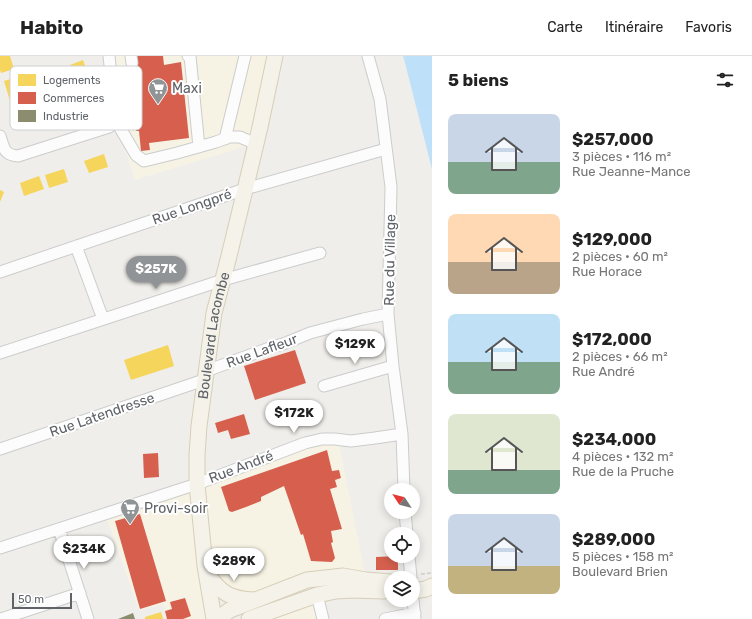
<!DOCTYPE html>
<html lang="fr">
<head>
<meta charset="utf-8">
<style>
  :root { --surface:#fff; --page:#f2f2f2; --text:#222; --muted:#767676; --line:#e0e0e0; --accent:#919496 }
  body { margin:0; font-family:Rubik,sans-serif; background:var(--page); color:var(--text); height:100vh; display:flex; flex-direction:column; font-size:15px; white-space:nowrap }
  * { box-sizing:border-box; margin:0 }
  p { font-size:13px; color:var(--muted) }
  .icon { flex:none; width:22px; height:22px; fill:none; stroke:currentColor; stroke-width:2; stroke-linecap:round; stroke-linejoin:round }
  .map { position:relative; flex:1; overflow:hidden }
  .panel { display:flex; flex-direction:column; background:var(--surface); width:320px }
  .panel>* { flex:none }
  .needle { width:26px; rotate:306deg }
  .tools { position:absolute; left:384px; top:427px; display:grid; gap:8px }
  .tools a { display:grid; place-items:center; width:36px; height:36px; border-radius:50%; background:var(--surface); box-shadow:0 2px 10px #0003; font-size:20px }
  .scale { position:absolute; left:12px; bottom:10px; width:60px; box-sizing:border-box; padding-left:4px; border:2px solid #5f6368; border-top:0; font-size:11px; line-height:14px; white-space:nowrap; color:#5f6368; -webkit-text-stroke:3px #fff; paint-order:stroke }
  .price { position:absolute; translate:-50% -34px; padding:0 9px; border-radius:14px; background:#fff; color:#222; font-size:13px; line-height:26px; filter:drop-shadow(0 1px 2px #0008) }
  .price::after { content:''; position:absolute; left:50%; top:24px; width:12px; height:9px; margin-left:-6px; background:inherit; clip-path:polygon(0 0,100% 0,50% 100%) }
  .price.active { background:var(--accent); color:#fff }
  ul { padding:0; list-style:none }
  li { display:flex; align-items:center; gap:12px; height:100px; padding:0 16px }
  li span { display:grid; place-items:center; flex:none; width:112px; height:80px; border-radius:8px; color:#555 }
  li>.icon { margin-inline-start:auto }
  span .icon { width:48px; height:48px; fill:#fffc; stroke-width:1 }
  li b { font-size:17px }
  h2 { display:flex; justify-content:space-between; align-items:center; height:48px; padding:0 16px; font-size:17px }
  header { display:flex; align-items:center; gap:24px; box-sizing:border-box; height:56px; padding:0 20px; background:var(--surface); border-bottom:1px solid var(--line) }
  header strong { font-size:19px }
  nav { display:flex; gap:22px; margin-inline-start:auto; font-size:14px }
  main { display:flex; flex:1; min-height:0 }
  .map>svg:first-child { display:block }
</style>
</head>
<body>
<header>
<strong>Habito</strong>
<nav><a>Carte</a><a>Itinéraire</a><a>Favoris</a></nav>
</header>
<main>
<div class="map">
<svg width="432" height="563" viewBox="0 0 432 563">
  <rect width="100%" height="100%" fill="#efeeea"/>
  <!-- commercial -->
  <path fill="#f7f3e4" d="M109,0H275L250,89L135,124L116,65Z
    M338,383L366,524L343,520L256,544L215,530L214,563H167L163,548L139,554L105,458L288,393Z
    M318,544L323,563H272Z"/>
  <!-- water -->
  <path fill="#bfe0f9" d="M403,0H432V113L404,3Z"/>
  <!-- homes -->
  <path fill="#f6d55c" d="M0,0H10L14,13L1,17L0,14Z
    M83,4L90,23L77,28L70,9Z
    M17,21L23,41L10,45L4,25Z
    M104,98L108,111L89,117L84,105Z
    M64,113L68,126L49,132L45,119Z
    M39,120L44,133L24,140L20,127Z
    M0,134L4,136L0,146Z
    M168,289L174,310L131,324L124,304Z
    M161,556L163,563H145V561Z"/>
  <!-- shops -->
  <path fill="#d6604d" d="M136,0H163L164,9L181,6L189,82L149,87L150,94L141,95L139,75H136L130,12L138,11Z
    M295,294L306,327L255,344L244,310Z
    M244,358L250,378L231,383L228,374L218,377L215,367Z
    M327,394L332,415L339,414L341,422L335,424L337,431L330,433L342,473L331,475L333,486L331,487L335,502L332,506L311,505L303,478L301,479L284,430L261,441V445L246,451L232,456L229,455L221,431Z
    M158,397L159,421L144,422L143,398Z
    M140,458L166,545L140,553L115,465Z
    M398,500V514H376V501Z
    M185,542L191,560L183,563H167L165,555L172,553L170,546Z"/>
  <!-- industry -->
  <path fill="#8c8c6e" d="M133,557L135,563H118Z"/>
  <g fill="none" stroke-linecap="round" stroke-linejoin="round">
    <defs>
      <path id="minor" d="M131,0L132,7
        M188,0H190L199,91
        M368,0L380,43L391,131L388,258L393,310L402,378L404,434
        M116,65L136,99L144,105L177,97L216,86L229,81H240L256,88
        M0,80C4,92 4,99 18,100L109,71L116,65L109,0
        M225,83L245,0
        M76,190L103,263
        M0,216L245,133L386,93
        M0,297L223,224L320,197
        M206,315L272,291L283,288L310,277L363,263L388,258
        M324,330L393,310
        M0,393L204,324
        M405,456L407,478
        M59,473L88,563
        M0,492L197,428L305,387L322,383H335L351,385L375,382L402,378
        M409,500L411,522
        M317,539L323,563
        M413,544L415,563
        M1,563L80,537
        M385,563L415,557"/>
      <g id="major">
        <path d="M207,517C220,537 230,543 254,544"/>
        <path d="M413,535L426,533L432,530"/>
        <path id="s1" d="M214,563L205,510L197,428V399L199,370L214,257L228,204L244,138L260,71L275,0"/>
        <path d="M217,563L230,554L307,524L343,520L366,524L391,526"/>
        <path d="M249,563L317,539L336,535L351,534L384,535"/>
      </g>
    </defs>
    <!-- minor casing -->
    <use href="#minor" stroke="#cbcccc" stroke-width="13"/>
    <!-- major casing -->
    <use href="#major" stroke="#d7ceb8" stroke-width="17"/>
    <!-- path -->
    <path stroke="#cacfcc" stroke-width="1.5" stroke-dasharray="4 2" stroke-linecap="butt" d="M421,518L432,517"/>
    <!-- minor -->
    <use href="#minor" stroke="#fdfcfc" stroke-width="11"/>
    <!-- major -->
    <use href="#major" stroke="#f4f2e9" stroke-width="15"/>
  </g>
  <!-- icons -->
  <defs>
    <symbol id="supermarket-pin" viewBox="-11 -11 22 30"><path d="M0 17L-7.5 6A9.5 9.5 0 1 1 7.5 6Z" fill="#919496" stroke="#fff"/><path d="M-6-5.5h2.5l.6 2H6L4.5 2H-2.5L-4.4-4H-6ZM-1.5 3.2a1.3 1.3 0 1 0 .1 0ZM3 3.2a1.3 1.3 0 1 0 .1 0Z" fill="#fff"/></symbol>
  </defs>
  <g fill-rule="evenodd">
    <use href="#supermarket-pin" x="147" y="21" width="22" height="30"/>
    <use href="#supermarket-pin" x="119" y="441" width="22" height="30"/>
  </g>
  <g text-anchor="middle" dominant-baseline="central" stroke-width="4" stroke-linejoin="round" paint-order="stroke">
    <!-- poi labels -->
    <g font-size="14" fill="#5f6368" stroke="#fff" text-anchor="start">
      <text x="172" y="32">Maxi</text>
      <text x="144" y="452">Provi-soir</text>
    </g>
    <!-- street labels -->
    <g font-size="14" fill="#5f6368" stroke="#fff">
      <text transform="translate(192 151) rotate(-19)">Rue Longpré</text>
      <text transform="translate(390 204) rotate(-89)">Rue du Village</text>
      <text stroke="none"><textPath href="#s1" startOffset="286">Boulevard Lacombe</textPath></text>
      <text transform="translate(262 295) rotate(-20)">Rue Lafleur</text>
      <text transform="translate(102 359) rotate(-19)">Rue Latendresse</text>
      <text transform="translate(241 411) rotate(-21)">Rue André</text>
    </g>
  </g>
  <!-- legend -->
  <rect x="10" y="10" width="132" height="64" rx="6" fill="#fff" stroke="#cfd0d2" stroke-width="1"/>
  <rect x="18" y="18" width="18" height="12" fill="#f6d55c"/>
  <rect x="18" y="36" width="18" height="12" fill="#d6604d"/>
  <rect x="18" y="54" width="18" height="12" fill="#8c8c6e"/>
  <g font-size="11" fill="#5f6368">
    <text x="43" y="28">Logements</text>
    <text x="43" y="46">Commerces</text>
    <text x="43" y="64">Industrie</text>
  </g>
</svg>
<div class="tools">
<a><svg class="needle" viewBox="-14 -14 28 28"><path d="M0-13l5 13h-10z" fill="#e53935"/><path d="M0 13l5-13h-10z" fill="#767676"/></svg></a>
<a><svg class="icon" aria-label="locate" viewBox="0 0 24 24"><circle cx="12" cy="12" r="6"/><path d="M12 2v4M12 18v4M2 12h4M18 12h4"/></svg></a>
<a><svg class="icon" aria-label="layers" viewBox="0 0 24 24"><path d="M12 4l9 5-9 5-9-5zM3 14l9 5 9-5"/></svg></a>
</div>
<div class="scale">50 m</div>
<b class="price active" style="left:156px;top:234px">$257K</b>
<b class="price" style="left:355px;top:309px">$129K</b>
<b class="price" style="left:294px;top:378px">$172K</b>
<b class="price" style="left:84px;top:514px">$234K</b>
<b class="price" style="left:234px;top:526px">$289K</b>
</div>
<section class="panel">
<h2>5 biens<svg class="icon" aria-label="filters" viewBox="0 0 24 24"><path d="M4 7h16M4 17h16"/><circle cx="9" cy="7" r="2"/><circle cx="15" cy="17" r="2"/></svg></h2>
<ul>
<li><span style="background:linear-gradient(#c9d6e8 60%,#7fa58c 0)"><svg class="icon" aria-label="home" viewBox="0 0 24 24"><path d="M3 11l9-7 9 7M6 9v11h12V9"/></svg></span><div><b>$257,000</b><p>3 pièces · 116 m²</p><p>Rue Jeanne-Mance</p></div></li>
<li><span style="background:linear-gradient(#ffd9b3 60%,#b9a48a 0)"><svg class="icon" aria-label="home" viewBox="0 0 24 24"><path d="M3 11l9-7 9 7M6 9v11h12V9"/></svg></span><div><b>$129,000</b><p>2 pièces · 60 m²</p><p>Rue Horace</p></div></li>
<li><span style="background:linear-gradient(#bfe0f5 60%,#7fa58c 0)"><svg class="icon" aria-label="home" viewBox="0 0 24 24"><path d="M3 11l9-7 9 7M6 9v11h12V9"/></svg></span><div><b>$172,000</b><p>2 pièces · 66 m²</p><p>Rue André</p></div></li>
<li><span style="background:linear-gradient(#dfe7d0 70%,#7fa58c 0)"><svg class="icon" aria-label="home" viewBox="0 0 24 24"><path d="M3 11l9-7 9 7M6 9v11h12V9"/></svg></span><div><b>$234,000</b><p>4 pièces · 132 m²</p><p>Rue de la Pruche</p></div></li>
<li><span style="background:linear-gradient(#c9d6e8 65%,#c2b280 0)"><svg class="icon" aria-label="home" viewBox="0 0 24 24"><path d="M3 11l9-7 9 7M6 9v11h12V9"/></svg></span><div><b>$289,000</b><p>5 pièces · 158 m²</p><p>Boulevard Brien</p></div></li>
</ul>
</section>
</main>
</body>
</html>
